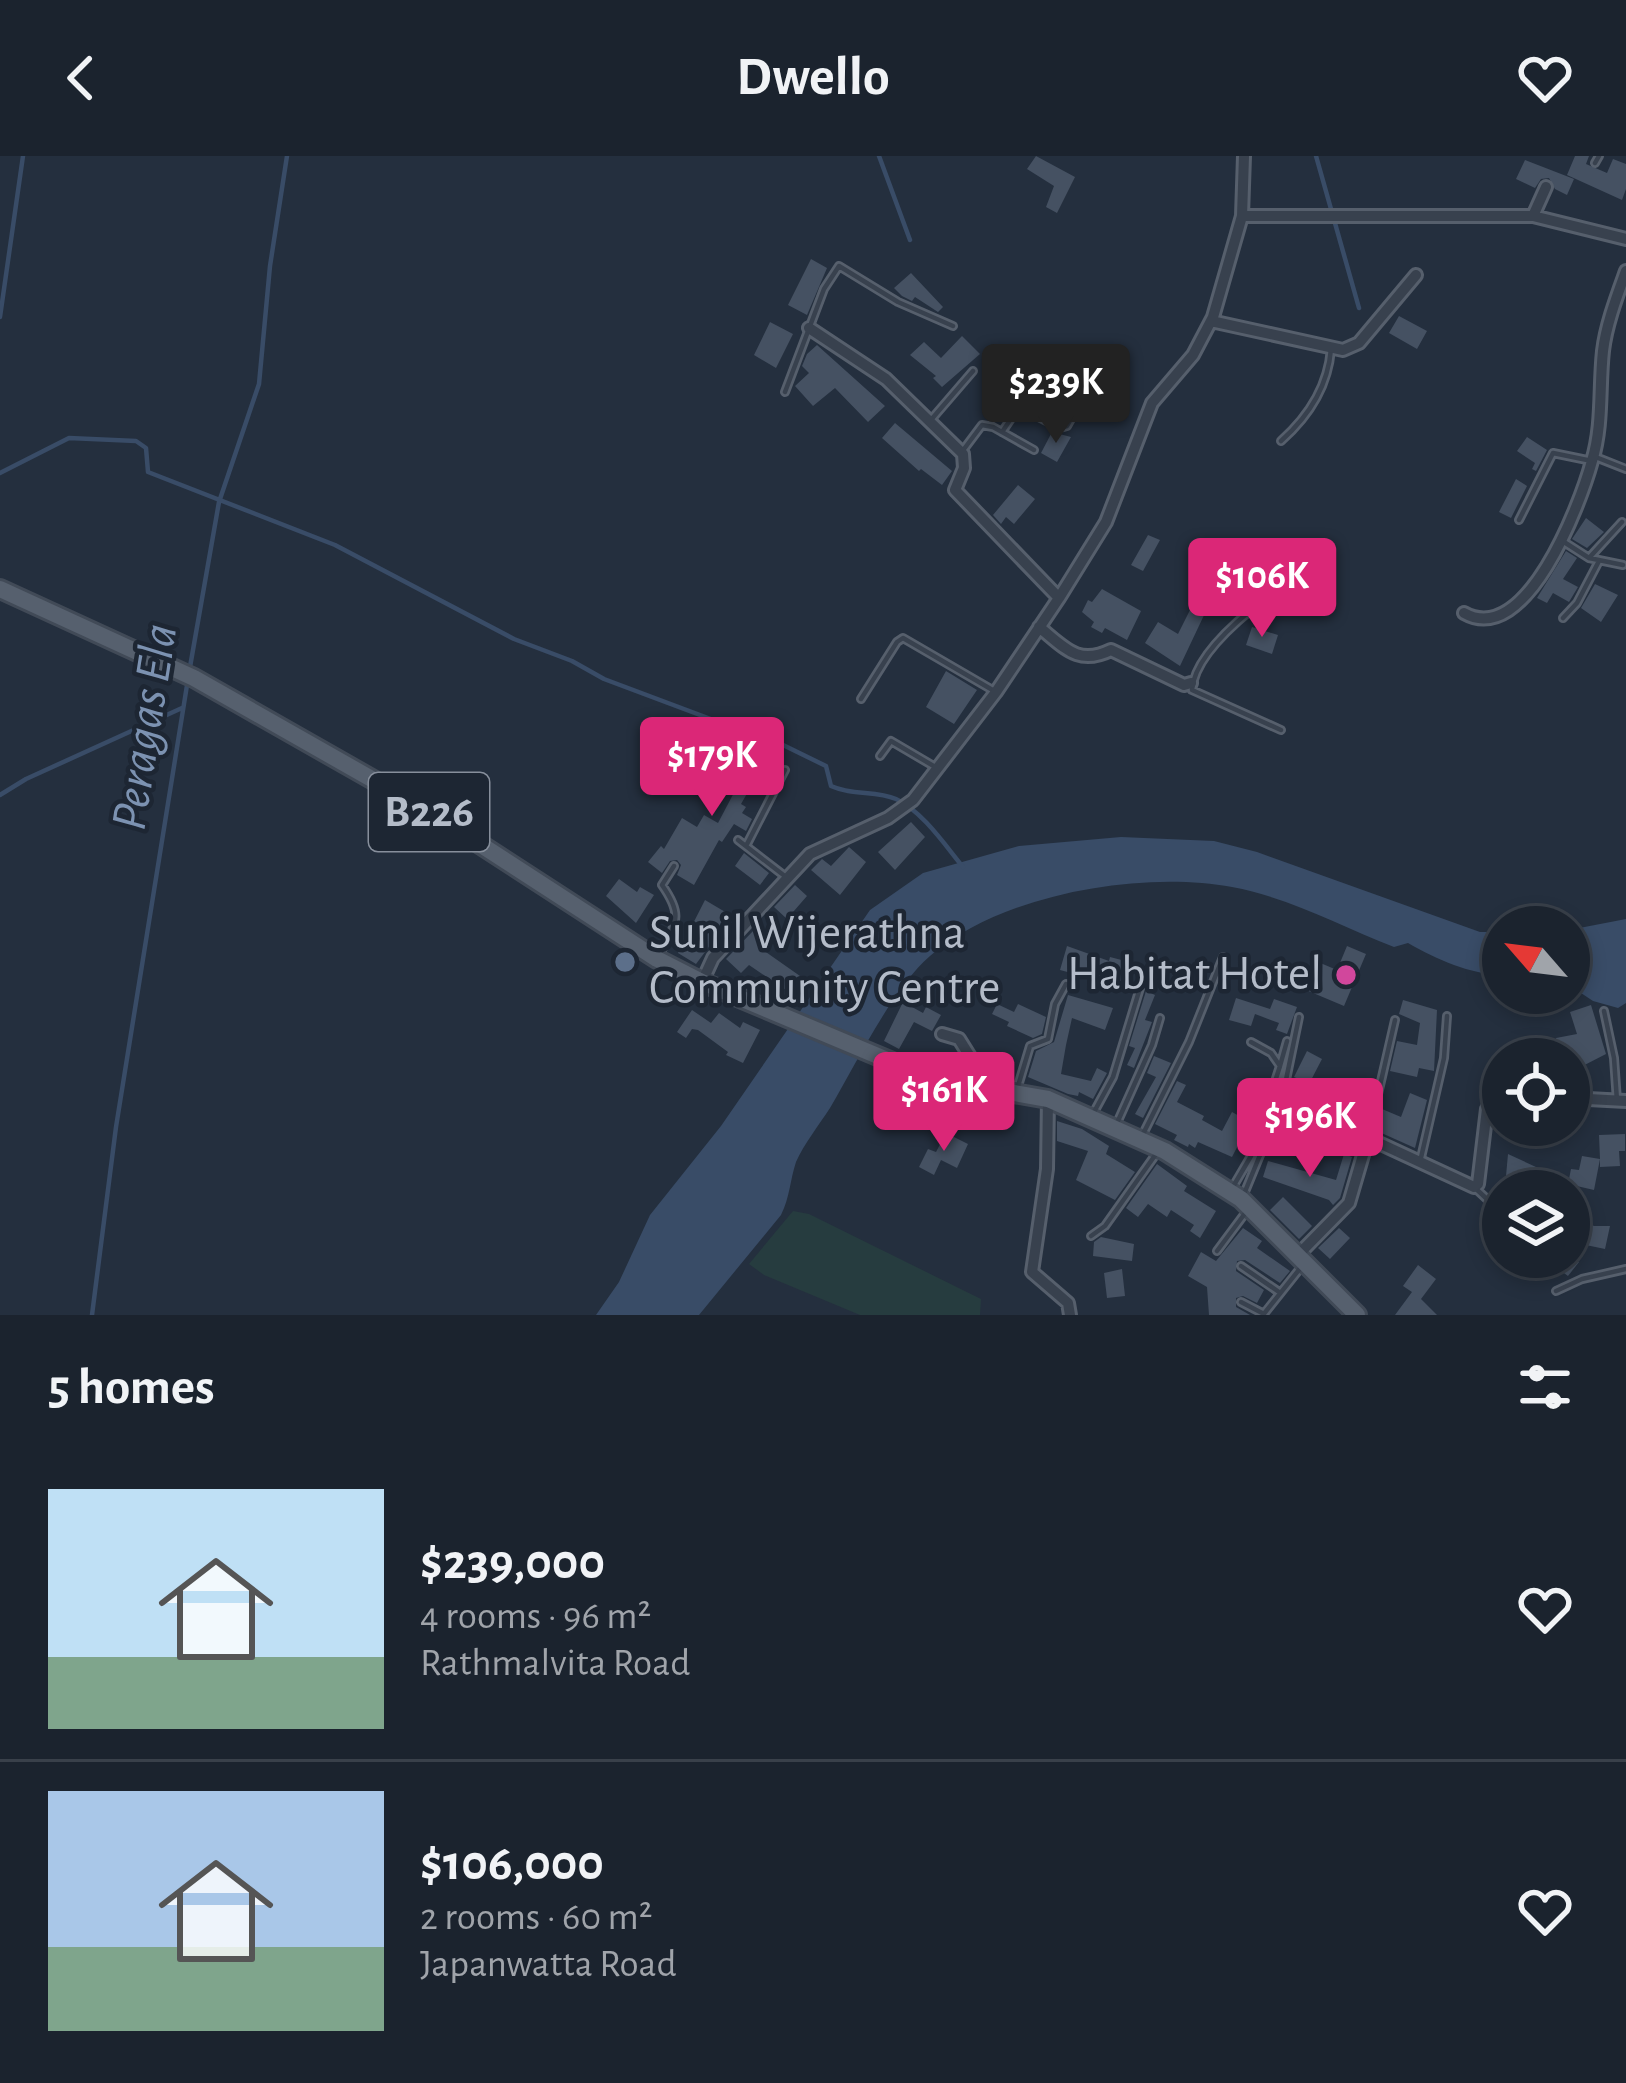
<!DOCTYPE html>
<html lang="en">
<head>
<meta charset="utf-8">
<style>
  :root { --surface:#1b232e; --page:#242b36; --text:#f1f3f6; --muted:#a0a4aa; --line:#39404a; --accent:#db2777 }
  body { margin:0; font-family:"Alegreya Sans",sans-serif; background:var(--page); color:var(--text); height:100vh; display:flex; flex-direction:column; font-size:45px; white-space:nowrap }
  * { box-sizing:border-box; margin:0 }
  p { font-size:39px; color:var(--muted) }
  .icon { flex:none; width:66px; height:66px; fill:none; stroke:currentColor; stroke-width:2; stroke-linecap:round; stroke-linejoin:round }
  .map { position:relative; height:1159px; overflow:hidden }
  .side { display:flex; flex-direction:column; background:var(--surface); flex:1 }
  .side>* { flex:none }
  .needle { width:78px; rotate:298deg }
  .fabs { position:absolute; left:1482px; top:750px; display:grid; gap:24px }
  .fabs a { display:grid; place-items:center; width:108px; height:108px; border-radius:50%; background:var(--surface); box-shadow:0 6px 18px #0003,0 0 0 3px var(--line); font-size:60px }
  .price { position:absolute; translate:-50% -102px; padding:0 27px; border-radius:12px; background:var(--accent); color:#fff; font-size:39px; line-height:78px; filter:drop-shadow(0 3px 6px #0008) }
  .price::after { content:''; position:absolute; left:50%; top:72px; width:36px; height:27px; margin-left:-18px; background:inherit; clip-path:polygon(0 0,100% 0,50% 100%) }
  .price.selected { background:#222; color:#fff }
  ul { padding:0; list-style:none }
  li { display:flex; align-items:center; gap:36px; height:300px; padding:0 48px }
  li+li { border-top:3px solid var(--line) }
  li span { display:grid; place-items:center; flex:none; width:336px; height:240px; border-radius:0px; color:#555 }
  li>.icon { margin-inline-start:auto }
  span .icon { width:144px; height:144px; fill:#fffc; stroke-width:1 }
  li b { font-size:51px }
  h2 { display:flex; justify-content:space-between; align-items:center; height:144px; padding:0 48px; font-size:51px }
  header { display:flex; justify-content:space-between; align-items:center; height:156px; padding:0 48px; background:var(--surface); font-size:54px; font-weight:700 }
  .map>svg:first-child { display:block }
</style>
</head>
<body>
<header><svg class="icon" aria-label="back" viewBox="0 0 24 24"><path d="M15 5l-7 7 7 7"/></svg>Dwello<svg class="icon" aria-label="heart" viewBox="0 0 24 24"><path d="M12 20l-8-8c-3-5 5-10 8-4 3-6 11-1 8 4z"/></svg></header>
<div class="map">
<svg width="1626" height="1159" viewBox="0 0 1626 1159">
  <rect width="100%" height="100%" fill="#242f3e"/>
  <!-- green -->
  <path fill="#263c3f" d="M793,1055L809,1058L981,1143L980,1159H860L764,1119L749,1108Z"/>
  <!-- water -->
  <path fill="#394c67" d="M1121,681L1214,685L1257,696L1480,776H1503V819C1469,818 1438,804 1408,787L1394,791C1340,770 1290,742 1232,731C1141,714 1001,738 930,800C892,833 856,908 830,952C819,969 804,988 796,1006C790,1024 790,1041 781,1059L699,1159H596L619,1126L650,1059L721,970L870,754L923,717L1019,690Z
    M1626,763V847L1618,852L1593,845L1569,829V774Z"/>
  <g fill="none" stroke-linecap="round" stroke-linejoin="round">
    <!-- stream -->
    <path stroke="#394c67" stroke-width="4.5" d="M879,0L910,84
      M1316,0L1359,152
      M0,161L23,0
      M0,317L69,282L136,285L146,292L148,316L335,389L514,483L572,505L604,523L724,568L744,570L826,610L831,630C853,640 876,634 896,643C922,655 945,689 963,711
      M190,511L219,346L259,228L270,110L287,0
      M0,639L26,623L182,552
      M92,1159L116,971L188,523"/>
  </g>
  <!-- building -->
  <path fill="#455162" d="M1036,0L1075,21L1057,57L1046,51L1054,30L1027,13Z
    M1575,0H1589L1586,8L1607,17L1613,3L1626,8V33L1622,44L1567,19Z
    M1525,4L1574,23L1567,39L1555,33L1549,22L1541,23L1535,32L1516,23Z
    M811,103L827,112L807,159L788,149Z
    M911,117L943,151L938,156L915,141L912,145L902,140L894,132Z
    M1399,160L1427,175L1417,193L1389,177Z
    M770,166L793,178L776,212L754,199Z
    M962,180L980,198L942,231L933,222L936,220L910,199L924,186L941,202Z
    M817,189L885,250L868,266L835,232L813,250L795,230L809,217L802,210L807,198Z
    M895,267L952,315L942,329L921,313L919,315L882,282Z
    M1052,276L1071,281L1057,306L1041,297Z
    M1527,281L1547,294L1536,315L1532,313L1535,307L1517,295Z
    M1516,323L1527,330L1511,362L1499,356Z
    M1018,329L1035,343L1014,368L1006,361L1001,368L993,359Z
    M1586,362L1604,376L1587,392L1572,383Z
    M1148,379L1160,384L1143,415L1131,409Z
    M1566,395L1577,402L1563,423L1578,431L1569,446L1553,437L1547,447L1537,442Z
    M1595,428L1618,439L1601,466L1581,452Z
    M1102,433L1141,455L1127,484L1105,472L1102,477L1091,471L1094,466L1082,456L1088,444L1092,446Z
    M1193,448L1206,455L1180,510L1145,487L1158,466L1178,478Z
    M1252,471L1278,479L1272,498L1246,489Z
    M946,515L977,534L954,568L926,551Z
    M736,579L765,599L751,619L756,622L741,648L746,651L742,657L752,663L746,675L734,668L722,686L719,684L694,729L677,719L681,709L677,704L670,705L662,717L648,706L661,690L664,693L682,662L697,671L704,659L718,667L738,629L724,621L735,602L726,596Z
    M911,666L925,681L895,714L878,696Z
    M849,691L866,706L840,739L811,714L822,703L831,710Z
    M744,697L769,717L760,729L735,710Z
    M619,723L637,736L640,731L654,739L636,767L606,740Z
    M795,729L807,740L787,763L774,751Z
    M705,744L732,760L696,808L678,797Z
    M753,775L768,790L763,794L800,820L789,836L749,809L741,817L726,803Z
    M1067,790L1109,805L1110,801L1133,807L1129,827L1117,825L1116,829L1060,814Z
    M1347,790L1366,798L1344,850L1306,834L1318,806L1337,814Z
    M1146,835L1155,839L1145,864L1152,866L1134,912L1127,909L1135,892L1129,890Z
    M1068,839L1113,852L1105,874L1072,862L1066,889L1061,918L1091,925L1097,912L1107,917L1093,943L1079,936L1078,940L1068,938L1028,921L1036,895L1054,886Z
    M1236,842L1270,853L1274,843L1297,851L1287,878L1276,874L1279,867L1255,858L1251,870L1229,864Z
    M1403,844L1437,854L1434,915L1419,912L1417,921L1390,915L1397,885L1417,889L1420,867L1399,858Z
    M903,846L923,857L926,851L941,859L932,875L914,866L899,893L884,885Z
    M997,848L1014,856L1018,848L1046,861L1042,878L1033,882L1007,870L1009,866L992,858Z
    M1591,849L1606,898L1569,917V903H1559L1556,882L1577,878L1570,856Z
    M692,854L711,867L719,857L740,872L743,866L760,874L743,907L726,899L728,896L698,874L692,873L686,882L677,876Z
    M1307,895L1322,903L1309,928L1294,921Z
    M1154,900L1171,907L1143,962L1135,958L1156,921L1147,917Z
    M1177,925L1186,929L1177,946L1204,960L1202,964L1222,975L1232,956L1250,966L1232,1001L1198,986L1195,992L1189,988L1188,991L1174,984L1177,979L1155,968Z
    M1410,937L1427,944L1415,992L1377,975L1382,953L1401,961Z
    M1290,939L1314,946L1308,966L1331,970L1339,953L1350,956L1355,944L1369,948L1364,971L1351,968L1349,978L1334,975L1330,999L1284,991L1294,958L1285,955Z
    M1057,965L1082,973L1109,990L1106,998L1135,1016L1115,1044L1076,1024L1088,995L1057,985Z
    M946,977L968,988L957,1012L941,1004L934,1019L919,1011L928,993L936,996Z
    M1625,978V995H1619L1620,1010L1600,1011V1003L1594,1034L1568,1028L1571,1013L1579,1014L1582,1000L1600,1003L1599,979Z
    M1344,998L1352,1001L1340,1042L1333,1049L1329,1044L1263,1021L1268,1005L1336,1024Z
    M1508,998L1536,1011L1530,1024L1526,1021L1523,1028L1506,1020Z
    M1157,1008L1187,1030L1184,1035L1216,1055L1200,1082L1190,1075L1194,1069L1171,1054L1167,1061L1148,1048L1138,1061L1126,1052Z
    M1283,1041L1312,1070L1299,1083L1270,1054Z
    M1577,1062L1594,1070H1610L1605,1093L1581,1088L1574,1103L1579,1106L1568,1120L1542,1101H1569V1072L1572,1073Z
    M1243,1072L1262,1085L1257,1092L1290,1115L1280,1127L1245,1104L1237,1105L1236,1115L1264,1134L1257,1147L1243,1140L1236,1142V1151L1250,1159H1209L1207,1131L1188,1120L1201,1096L1216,1105Z
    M1339,1072L1350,1082L1330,1103L1318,1092Z
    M1101,1081L1134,1088L1132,1105L1093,1100L1094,1086Z
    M1418,1109L1436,1123L1421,1143L1437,1159H1395L1412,1136L1403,1130Z
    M1122,1113L1125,1140L1107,1142L1104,1117Z"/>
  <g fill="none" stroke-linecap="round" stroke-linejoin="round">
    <defs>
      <path id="lane" d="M1595,7L1599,0
        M785,236L824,133L839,110L898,146L953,170
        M930,265L973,215
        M1002,276L1019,251L1060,272L1067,270L1075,256
        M1281,285C1309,260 1328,231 1331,193
        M961,297L982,269L993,271L1034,294
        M1593,300L1626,313
        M1519,364L1553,297L1592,305
        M1564,386L1589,402L1623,409
        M1589,402L1622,366
        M1251,454C1228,473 1194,504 1192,534L1281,574
        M1563,462L1577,447L1599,405
        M861,543L897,486L903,482L996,536
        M880,600L891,585L937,612
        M738,684L786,721
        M746,690L785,614
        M660,798C677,765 683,759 662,729L674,710
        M1604,855L1614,902L1617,945
        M1280,910L1287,885
        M1018,930L1030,890L1048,883L1055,848L1066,828
        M1094,956L1113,921L1140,832
        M1117,967L1152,889L1160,862
        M1143,978L1189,886L1223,801
        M1368,982L1395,864
        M1420,1006L1444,902L1447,860
        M1234,1029L1251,1000L1280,910L1271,897L1251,886
        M1474,1031L1503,1058
        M1551,1035L1556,1025
        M1244,1038L1281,948L1299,861
        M1091,1080L1105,1070L1156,998
        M1217,1095L1246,1056
        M1520,1101L1523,1113
        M1241,1110L1279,1136
        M1556,1135L1582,1123L1626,1113
        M1241,1146L1264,1158
        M1263,1159L1302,1110"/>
      <path id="street" d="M1242,60H1533L1626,83
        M1533,60L1546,31
        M1211,165L1343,194L1359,187L1416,119
        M809,172L886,223L963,298L964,312L955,334L1059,442
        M1464,457C1526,492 1580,349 1592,305C1603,269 1599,232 1603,195C1606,169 1617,140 1626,115
        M1039,471C1065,492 1078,510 1111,494L1184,529L1191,527
        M702,826L713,802L810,698L888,662L913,644L996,536L1059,442L1106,366L1152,247L1193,199L1213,161L1242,60L1244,0
        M942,878L959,883L989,931
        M1569,942L1626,945
        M1048,943L1047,1013L1032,1116L1068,1147L1070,1159
        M1298,1099L1349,1047L1368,982L1474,1031L1478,1028L1487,953L1493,943L1503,942"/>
      <path id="primary" d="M0,433L194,522L435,659L657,803L702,826L904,911L957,927L1048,943L1165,995L1241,1043L1357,1159"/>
    </defs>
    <!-- lane casing -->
    <use href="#lane" stroke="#565f6c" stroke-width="10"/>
    <!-- street casing -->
    <use href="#street" stroke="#565f6c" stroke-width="16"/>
    <!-- primary casing -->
    <use href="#primary" stroke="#414a57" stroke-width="22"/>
    <!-- lane -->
    <use href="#lane" stroke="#38414e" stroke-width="4.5"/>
    <!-- street -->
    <use href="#street" stroke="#38414e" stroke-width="10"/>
    <!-- primary -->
    <use href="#primary" stroke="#56606e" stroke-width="16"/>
  </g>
  <!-- markers -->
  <circle fill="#5c6f8a" stroke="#1d2633" stroke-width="4.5" cx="625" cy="806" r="12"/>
  <circle fill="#d1479c" stroke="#1d2633" stroke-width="4.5" cx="1346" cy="819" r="12"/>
  <g text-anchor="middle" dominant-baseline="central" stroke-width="9" stroke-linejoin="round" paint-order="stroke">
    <!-- shield labels -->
    <rect fill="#1d2633" stroke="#878f9c" stroke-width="3" x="369" y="617" width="120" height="78" rx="9"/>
    <g font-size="45" font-weight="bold" fill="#b4bcc9">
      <text x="429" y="656">B226</text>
    </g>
    <!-- poi labels -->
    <g font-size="48" fill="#b4bcc9" stroke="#1d2633" text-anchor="start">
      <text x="649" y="778">Sunil Wijerathna<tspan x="649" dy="55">Community Centre</tspan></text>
      <text x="1322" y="819" text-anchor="end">Habitat Hotel</text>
    </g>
    <!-- water labels -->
    <g font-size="51" font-style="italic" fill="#7c92b1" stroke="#1d2633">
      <text transform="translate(145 571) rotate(-81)">Peragas Ela</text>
    </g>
  </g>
</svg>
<div class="fabs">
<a><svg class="needle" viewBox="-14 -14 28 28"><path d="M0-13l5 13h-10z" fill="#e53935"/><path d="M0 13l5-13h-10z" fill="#a0a4aa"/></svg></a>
<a><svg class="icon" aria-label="locate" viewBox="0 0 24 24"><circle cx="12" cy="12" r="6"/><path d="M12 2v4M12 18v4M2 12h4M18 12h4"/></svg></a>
<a><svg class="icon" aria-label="layers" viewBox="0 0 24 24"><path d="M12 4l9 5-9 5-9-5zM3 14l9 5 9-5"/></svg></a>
</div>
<b class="price selected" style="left:1056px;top:290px">$239K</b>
<b class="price" style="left:1262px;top:484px">$106K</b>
<b class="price" style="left:712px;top:663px">$179K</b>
<b class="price" style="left:944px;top:998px">$161K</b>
<b class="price" style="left:1310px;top:1024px">$196K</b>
</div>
<section class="side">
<h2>5 homes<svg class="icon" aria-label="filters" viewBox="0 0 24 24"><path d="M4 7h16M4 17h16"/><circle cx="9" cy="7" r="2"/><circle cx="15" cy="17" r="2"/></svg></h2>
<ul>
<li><span style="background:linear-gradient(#bfe0f5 70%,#7fa58c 0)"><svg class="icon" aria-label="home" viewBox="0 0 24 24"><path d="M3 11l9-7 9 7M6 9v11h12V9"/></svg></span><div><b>$239,000</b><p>4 rooms · 96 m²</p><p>Rathmalvita Road</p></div><svg class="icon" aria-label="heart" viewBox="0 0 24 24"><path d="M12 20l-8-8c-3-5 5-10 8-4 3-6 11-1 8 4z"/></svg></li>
<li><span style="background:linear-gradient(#a9c7e8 65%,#7fa58c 0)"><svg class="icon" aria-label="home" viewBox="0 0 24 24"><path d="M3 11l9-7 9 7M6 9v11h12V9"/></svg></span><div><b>$106,000</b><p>2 rooms · 60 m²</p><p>Japanwatta Road</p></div><svg class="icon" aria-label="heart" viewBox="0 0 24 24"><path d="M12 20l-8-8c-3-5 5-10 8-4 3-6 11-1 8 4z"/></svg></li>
</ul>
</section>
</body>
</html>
